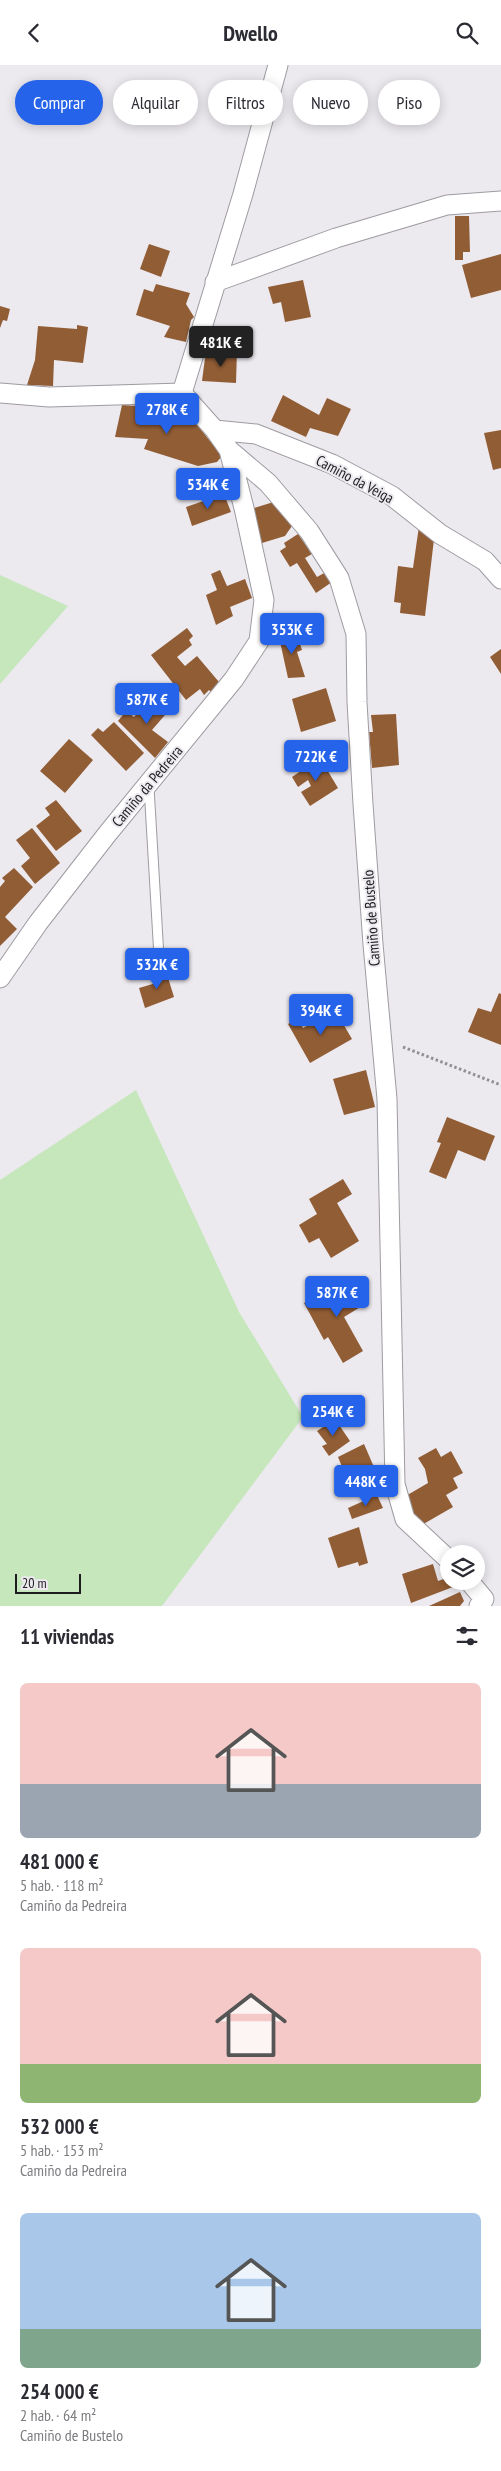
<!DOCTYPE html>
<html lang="es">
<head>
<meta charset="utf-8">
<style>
  :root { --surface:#fff; --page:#f7f7f7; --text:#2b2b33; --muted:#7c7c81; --accent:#2563eb }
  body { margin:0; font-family:"PT Sans Narrow",sans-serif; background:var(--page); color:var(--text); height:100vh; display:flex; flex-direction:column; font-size:19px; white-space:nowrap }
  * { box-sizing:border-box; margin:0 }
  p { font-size:16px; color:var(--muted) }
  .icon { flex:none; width:28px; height:28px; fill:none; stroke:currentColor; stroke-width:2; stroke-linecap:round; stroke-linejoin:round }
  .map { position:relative; height:1541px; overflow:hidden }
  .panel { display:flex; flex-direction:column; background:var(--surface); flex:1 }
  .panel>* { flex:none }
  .banner { position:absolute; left:15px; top:15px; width:471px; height:45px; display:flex; gap:10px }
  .buttons { position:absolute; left:440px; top:1480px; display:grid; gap:10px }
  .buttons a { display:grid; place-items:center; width:45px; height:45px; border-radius:50%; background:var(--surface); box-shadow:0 2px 12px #0003; font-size:25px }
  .scale { position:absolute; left:15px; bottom:12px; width:66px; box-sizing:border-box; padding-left:5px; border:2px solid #1d1c1e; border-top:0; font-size:14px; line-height:18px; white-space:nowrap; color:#1d1c1e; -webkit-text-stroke:4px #ece9ef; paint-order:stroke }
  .price { position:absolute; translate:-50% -42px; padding:0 11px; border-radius:5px; background:var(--accent); color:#fff; font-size:16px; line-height:32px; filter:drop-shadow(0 1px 2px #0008) }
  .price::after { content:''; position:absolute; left:50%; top:30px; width:15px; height:11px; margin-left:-8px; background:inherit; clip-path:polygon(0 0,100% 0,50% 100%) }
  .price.on { background:#222; color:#fff }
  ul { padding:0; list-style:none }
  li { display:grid; align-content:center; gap:10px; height:265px; padding:0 20px }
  li span { display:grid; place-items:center; height:155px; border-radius:8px; color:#555 }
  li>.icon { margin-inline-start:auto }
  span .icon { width:90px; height:90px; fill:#fffc; stroke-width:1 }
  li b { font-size:21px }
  h2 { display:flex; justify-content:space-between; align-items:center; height:60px; padding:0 20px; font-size:21px }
  .tag { padding:0 18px; border-radius:22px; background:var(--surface); box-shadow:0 2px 12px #0003; font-size:18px; line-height:45px }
  .tag.on { background:var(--accent); color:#fff }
  header { display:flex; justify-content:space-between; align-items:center; height:65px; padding:0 20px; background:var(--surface); font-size:22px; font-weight:600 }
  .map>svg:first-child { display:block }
</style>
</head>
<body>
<header><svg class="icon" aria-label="back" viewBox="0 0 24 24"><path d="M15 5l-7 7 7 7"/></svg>Dwello<svg class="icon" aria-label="search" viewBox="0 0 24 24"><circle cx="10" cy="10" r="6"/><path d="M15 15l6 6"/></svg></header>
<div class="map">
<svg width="501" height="1541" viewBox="0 0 501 1541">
  <rect width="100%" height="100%" fill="#ece9ef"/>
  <!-- green -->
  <path fill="#c5e7bb" d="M0,510L68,541L0,619Z
    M136,1025L239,1247L303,1352L162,1541H0V1115Z"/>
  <!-- building -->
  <path fill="#915d35" d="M455,151H469L470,187H463V195H455Z
    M149,179L170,186L161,212L140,204Z
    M501,189V225L471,233L462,200Z
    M303,215L311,252L285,257L281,237L273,239L268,222Z
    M156,219L190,228L186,239L194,252L191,255L186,277L164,272L170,261L136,250L144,224L153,227Z
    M0,241L10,244L7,256L3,255L0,263Z
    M77,260L88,262L83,298L54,295L53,321L27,320L35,295L38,261L77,264Z
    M226,283L237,285L236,318L202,316L205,293H224Z
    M283,330L319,350L327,333L351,344L338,371L310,363L306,372L271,356Z
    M122,340L154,342L194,356L222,391L217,397L198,401L144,384L148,374L115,372Z
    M501,365V403L493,405L484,368Z
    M224,429L231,447L192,461L186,442Z
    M277,436L294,458L285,471L262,478L251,444Z
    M419,461L434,474L425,551L400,548L401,538L394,537L398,501L413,503Z
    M298,469L312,489L305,493L317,512L326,507L332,517L316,528L297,498L290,502L280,486L286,482L284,478Z
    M220,505L227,521L245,514L252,533L230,542L233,551L216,560L206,530L217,525L211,509Z
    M187,563L193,571L189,575L192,580L177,592L185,601L197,591L219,617L211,627L209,625L204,630L200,624L186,635L151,590Z
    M296,567L302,585L297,587L305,612L288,613L279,572Z
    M501,584V609L490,592Z
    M326,623L336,656L301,667L292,634Z
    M154,629L171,643L152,665L168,677L155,693L118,656L126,646L134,652Z
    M396,649L399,700L372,703L369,667H373L371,650Z
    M114,657L144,688L126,706L91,670L98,663L103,667Z
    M69,674L93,695L65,728L40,706Z
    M320,693L338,723L310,741L301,727L311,721L308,715L298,722L292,712Z
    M56,735L82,766L56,786L36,761L50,750L45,743Z
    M32,763L60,798L35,819L21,801L30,793L16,775Z
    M14,803L33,822L5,852L17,864L0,881V822L5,816L2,813Z
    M165,903L174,932L145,943L139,923L156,918L153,908Z
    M499,928L501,929V980L468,967L478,943L491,947Z
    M335,945L352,974L310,998L288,959L298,953L303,963Z
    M366,1005L375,1042L344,1050L333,1014Z
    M447,1052L495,1071L485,1096L458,1085L446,1114L429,1107L441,1078L437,1077Z
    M343,1114L352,1129L337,1138L359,1176L331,1193L319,1173L309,1178L299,1160L317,1149L309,1134Z
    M347,1214L362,1241L344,1252L363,1286L343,1298L328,1272L324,1275L304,1238Z
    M335,1354L350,1376L329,1391L322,1381L327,1379L317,1366Z
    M364,1379L377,1409L350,1421L338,1392Z
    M436,1383L441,1392L451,1386L463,1408L453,1413L458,1423L446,1430L453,1442L420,1461L404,1432L428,1418L425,1404L418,1393Z
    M377,1430L383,1443L352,1454L348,1443Z
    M359,1462L368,1498L359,1501L358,1497L338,1503L328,1473Z
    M433,1499L438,1516L449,1512L453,1522L411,1538L402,1509Z
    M460,1527L464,1536L460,1541H429Z"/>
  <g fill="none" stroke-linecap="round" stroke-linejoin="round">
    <defs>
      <path id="lane" d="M149,722L159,892"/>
      <path id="street" d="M215,217L336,173L447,140L501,136
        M0,328L49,332L182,328
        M182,328L243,129L278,0
        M215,365L256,369L332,399L392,431L440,469L485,496L501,514
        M229,385L268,418L309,466L339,513L356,569L357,637L363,739L373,879L387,1034L395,1419L405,1454L449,1495
        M0,913L38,858L108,768L234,614L259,576L264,535L244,443L229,385L215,365L182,328
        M469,1516L484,1534L479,1541"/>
    </defs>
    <!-- lane casing -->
    <use href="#lane" stroke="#9e9ba1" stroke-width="11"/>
    <!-- street casing -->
    <use href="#street" stroke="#9e9ba1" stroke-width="21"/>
    <!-- path -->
    <path stroke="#939095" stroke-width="3" stroke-dasharray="2.5 2.5" stroke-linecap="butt" d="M403,982L501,1020"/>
    <!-- lane -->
    <use href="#lane" stroke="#fff" stroke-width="9"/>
    <!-- street -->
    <use href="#street" stroke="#fff" stroke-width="19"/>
  </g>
  <g text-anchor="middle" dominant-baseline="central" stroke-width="4" stroke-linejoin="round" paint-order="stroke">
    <!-- street labels -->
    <g font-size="15" fill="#1d1c1e" stroke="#ece9ef">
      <text transform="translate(355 414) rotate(28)">Camiño da Veiga</text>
      <text transform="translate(147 721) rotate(-50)">Camiño da Pedreira</text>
      <text transform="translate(371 853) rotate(-94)">Camiño de Bustelo</text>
    </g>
  </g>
</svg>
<div class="buttons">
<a><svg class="icon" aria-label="layers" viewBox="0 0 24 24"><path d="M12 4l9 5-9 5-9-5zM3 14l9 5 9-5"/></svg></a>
</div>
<div class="scale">20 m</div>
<b class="price on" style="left:221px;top:303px">481K €</b>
<b class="price" style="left:167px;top:370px">278K €</b>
<b class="price" style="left:208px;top:445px">534K €</b>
<b class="price" style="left:292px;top:590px">353K €</b>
<b class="price" style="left:147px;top:660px">587K €</b>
<b class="price" style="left:316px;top:717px">722K €</b>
<b class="price" style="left:157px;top:925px">532K €</b>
<b class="price" style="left:321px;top:971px">394K €</b>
<b class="price" style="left:337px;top:1253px">587K €</b>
<b class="price" style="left:333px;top:1372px">254K €</b>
<b class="price" style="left:366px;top:1442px">448K €</b>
<div class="banner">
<a class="tag on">Comprar</a>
<a class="tag">Alquilar</a>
<a class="tag">Filtros</a>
<a class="tag">Nuevo</a>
<a class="tag">Piso</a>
</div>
</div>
<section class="panel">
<h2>11 viviendas<svg class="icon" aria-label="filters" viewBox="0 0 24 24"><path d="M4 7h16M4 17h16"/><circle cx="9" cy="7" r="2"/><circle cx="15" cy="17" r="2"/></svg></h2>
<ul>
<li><span style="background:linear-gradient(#f6c9c9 65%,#9aa5b1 0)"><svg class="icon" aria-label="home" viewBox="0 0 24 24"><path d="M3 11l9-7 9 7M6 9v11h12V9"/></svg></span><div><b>481 000 €</b><p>5 hab. · 118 m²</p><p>Camiño da Pedreira</p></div></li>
<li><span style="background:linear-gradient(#f6c9c9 75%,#8fb573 0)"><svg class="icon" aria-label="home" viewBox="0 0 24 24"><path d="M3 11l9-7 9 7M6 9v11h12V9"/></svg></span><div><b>532 000 €</b><p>5 hab. · 153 m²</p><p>Camiño da Pedreira</p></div></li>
<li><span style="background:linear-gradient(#a9c7e8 75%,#7fa58c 0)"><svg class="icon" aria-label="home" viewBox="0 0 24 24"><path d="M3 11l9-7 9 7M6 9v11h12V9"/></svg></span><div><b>254 000 €</b><p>2 hab. · 64 m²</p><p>Camiño de Bustelo</p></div></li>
</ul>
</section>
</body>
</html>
